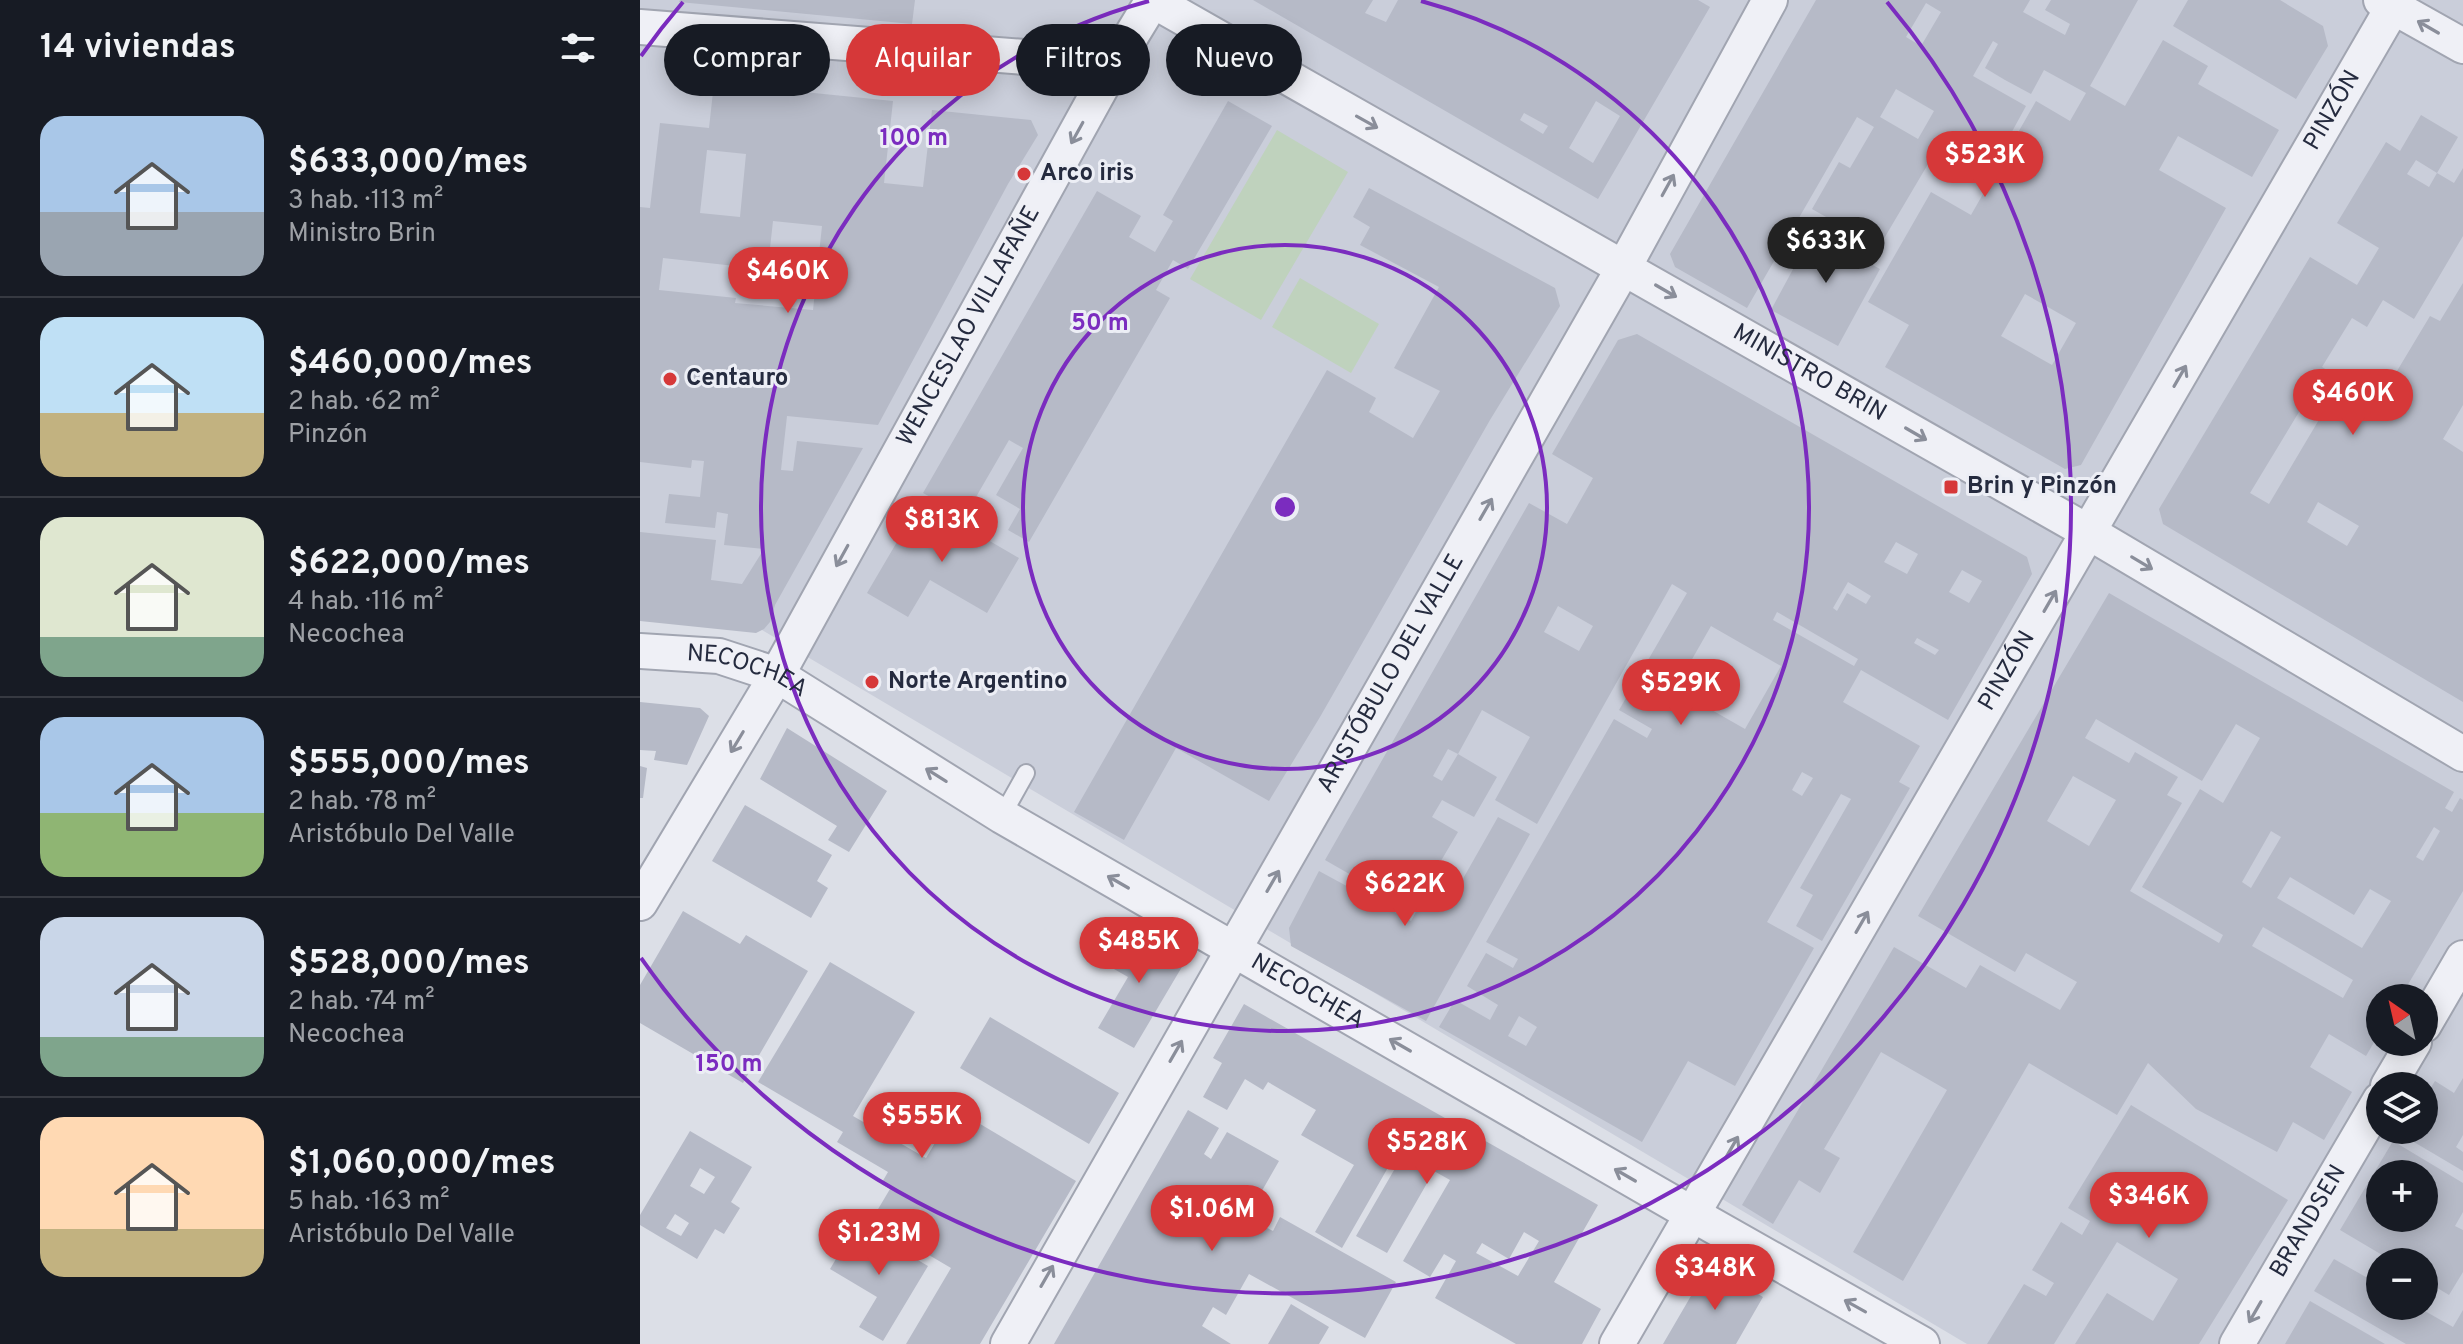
<!DOCTYPE html>
<html lang="es">
<head>
<meta charset="utf-8">
<style>
  :root { --surface:#171b24; --page:#20242c; --text:#f1f3f6; --muted:#9ea1a6; --line:#363941; --accent:#d63839 }
  body { margin:0; font-family:Overpass,sans-serif; background:var(--page); color:var(--text); height:100vh; display:flex; flex-direction:column; font-size:30px; white-space:nowrap }
  * { box-sizing:border-box; margin:0 }
  p { font-size:26px; color:var(--muted) }
  .icon { flex:none; width:44px; height:44px; fill:none; stroke:currentColor; stroke-width:2; stroke-linecap:round; stroke-linejoin:round }
  .map { position:relative; flex:1; overflow:hidden }
  .side { display:flex; flex-direction:column; background:var(--surface); width:640px }
  .side>* { flex:none }
  .guide { position:absolute; left:24px; top:24px; width:760px; height:72px; display:flex; gap:16px }
  .needle { width:52px; rotate:326deg }
  .fabs { position:absolute; left:1726px; top:984px; display:grid; gap:16px }
  .fabs a { display:grid; place-items:center; width:72px; height:72px; border-radius:50%; background:var(--surface); box-shadow:0 4px 20px #0003; font-size:40px }
  .price { position:absolute; translate:-50% -68px; padding:0 18px; border-radius:28px; background:var(--accent); color:#fff; font-size:26px; line-height:52px; filter:drop-shadow(0 2px 4px #0008) }
  .price::after { content:''; position:absolute; left:50%; top:48px; width:24px; height:18px; margin-left:-12px; background:inherit; clip-path:polygon(0 0,100% 0,50% 100%) }
  .price.on { background:#222; color:#fff }
  ul { padding:0; list-style:none }
  li { display:flex; align-items:center; gap:24px; height:200px; padding:0 40px }
  li+li { border-top:2px solid var(--line) }
  li span { display:grid; place-items:center; flex:none; width:224px; height:160px; border-radius:24px; color:#555 }
  li>.icon { margin-inline-start:auto }
  span .icon { width:96px; height:96px; fill:#fffc; stroke-width:1 }
  li b { font-size:34px }
  h2 { display:flex; justify-content:space-between; align-items:center; height:96px; padding:0 40px; font-size:34px }
  .tag { padding:0 28px; border-radius:36px; background:var(--surface); box-shadow:0 4px 20px #0003; font-size:28px; line-height:72px }
  .tag.on { background:var(--accent); color:#fff }
  main { display:flex; flex:1; min-height:0 }
  .map>svg:first-child { display:block }
</style>
</head>
<body>
<main>
<section class="side">
<h2>14 viviendas<svg class="icon" aria-label="filters" viewBox="0 0 24 24"><path d="M4 7h16M4 17h16"/><circle cx="9" cy="7" r="2"/><circle cx="15" cy="17" r="2"/></svg></h2>
<ul>
<li><span style="background:linear-gradient(#a9c7e8 60%,#9aa5b1 0)"><svg class="icon" aria-label="home" viewBox="0 0 24 24"><path d="M3 11l9-7 9 7M6 9v11h12V9"/></svg></span><div><b>$633,000/mes</b><p>3 hab. · 113 m²</p><p>Ministro Brin</p></div></li>
<li><span style="background:linear-gradient(#bfe0f5 60%,#c2b280 0)"><svg class="icon" aria-label="home" viewBox="0 0 24 24"><path d="M3 11l9-7 9 7M6 9v11h12V9"/></svg></span><div><b>$460,000/mes</b><p>2 hab. · 62 m²</p><p>Pinzón</p></div></li>
<li><span style="background:linear-gradient(#dfe7d0 75%,#7fa58c 0)"><svg class="icon" aria-label="home" viewBox="0 0 24 24"><path d="M3 11l9-7 9 7M6 9v11h12V9"/></svg></span><div><b>$622,000/mes</b><p>4 hab. · 116 m²</p><p>Necochea</p></div></li>
<li><span style="background:linear-gradient(#a9c7e8 60%,#8fb573 0)"><svg class="icon" aria-label="home" viewBox="0 0 24 24"><path d="M3 11l9-7 9 7M6 9v11h12V9"/></svg></span><div><b>$555,000/mes</b><p>2 hab. · 78 m²</p><p>Aristóbulo Del Valle</p></div></li>
<li><span style="background:linear-gradient(#c9d6e8 75%,#7fa58c 0)"><svg class="icon" aria-label="home" viewBox="0 0 24 24"><path d="M3 11l9-7 9 7M6 9v11h12V9"/></svg></span><div><b>$528,000/mes</b><p>2 hab. · 74 m²</p><p>Necochea</p></div></li>
<li><span style="background:linear-gradient(#ffd9b3 70%,#c2b280 0)"><svg class="icon" aria-label="home" viewBox="0 0 24 24"><path d="M3 11l9-7 9 7M6 9v11h12V9"/></svg></span><div><b>$1,060,000/mes</b><p>5 hab. · 163 m²</p><p>Aristóbulo Del Valle</p></div></li>
</ul>
</section>
<div class="map">
<svg width="1823" height="1344" viewBox="0 0 1823 1344">
  <rect width="100%" height="100%" fill="#dcdfe7"/>
  <!-- built -->
  <path fill="#caceda" fill-rule="evenodd" d="M0,0H1823V1344H1327L117,627L0,612ZM1740,998H1784V1042H1740ZM1740,1086H1784V1130H1740ZM1740,1174H1784V1218H1740ZM1740,1262H1784V1306H1740Z"/>
  <!-- green -->
  <path fill="#bfd2bd" d="M637,130L708,172L621,320L550,279Z
    M660,278L739,324L711,373L632,327Z"/>
  <!-- building -->
  <path fill="#b6bac7" fill-rule="evenodd" d="M40,0H275L272,24L39,2Z
    M613,0H733L725,13L746,22L758,0H1058L1070,7L958,199ZM956,101L980,116L953,163L929,148ZM884,113L908,126L903,134L880,120Z
    M1176,0H1390L1383,12L1425,35L1430,24L1405,10L1411,0H1498L1450,86L1485,106L1523,40L1568,66L1558,84L1639,130L1612,177L1538,136L1519,170L1586,208L1441,465L1425,469L1245,367L1269,325L1228,302L1291,192L1331,215L1396,101L1430,121L1446,93L1404,70L1391,94L1365,80L1345,68L1358,44L1353,41L1333,76L1386,106L1362,150L1343,138L1321,176L1291,159L1239,247L1172,209L1199,162L1210,168L1234,127L1217,117L1107,308L1035,267L1030,254ZM1286,3L1301,12L1281,46L1266,37ZM1256,89L1294,111L1278,139L1240,117ZM1385,294L1436,323L1412,365L1361,336Z
    M1548,0H1640L1683,26L1688,46L1656,99L1533,26Z
    M74,83L253,101L244,183L283,187L292,110L391,120L398,135L368,184L238,425L147,416L141,470L153,471L157,441L223,448L135,605L130,622L124,629L116,633L0,621V532L76,540L71,580L102,584L124,549L84,545L88,514L77,512L75,528L25,523L29,494L60,497L64,461L52,460L51,468L0,462V207L10,208L20,123L69,128ZM67,150L106,154L100,217L60,213ZM133,221L182,226L173,310L95,303L96,298L19,290L23,258L95,266L94,272L127,275Z
    M588,101L632,126L548,269L533,260L516,290L530,298L389,542L368,530L380,509L356,495L383,448L369,440L325,516L283,493L457,191L501,216L489,237L515,252L533,221L523,215Z
    M1781,115L1818,137L1797,173L1814,183L1823,168V236L1774,319L1743,300L1727,327L1712,318L1682,367L1739,401L1790,316L1800,321L1823,283V405L1803,439L1823,452V702L1523,524L1519,509L1670,257L1717,285L1739,248L1697,223L1746,142L1760,151ZM1776,160L1797,173L1789,187L1767,174ZM1662,407L1680,418L1629,504L1610,493ZM1678,502L1719,526L1707,546L1667,522Z
    M729,188L915,288L920,306L850,420L680,717L629,801L536,748L484,840L434,812L687,370L736,398L729,412L773,438L800,391L754,368L799,287L720,245L730,227L713,217Z
    M1179,221L1216,240L1209,252L1240,269L1198,346L1131,310Z
    M997,334L1387,557L1392,574L1308,720L1221,670L1203,702L1280,746L1259,782L1270,788L1182,941L1156,926L1173,895L1160,888L1211,799L1201,794L1127,922L1174,948L1095,1086L1048,1061L1002,1142L799,1027L815,1000L850,1020L858,1005L827,986L846,953L873,968L878,959L846,942L974,719L1007,738L1012,729L979,710L1047,593L1032,584L897,824L855,800L890,737L842,710L818,754L808,749L793,776L802,781L818,754L857,777L834,817L802,800L792,817L818,832L772,910L685,860L889,503L927,524L953,478L912,454L978,340ZM1256,542L1278,554L1267,574L1244,562ZM1322,570L1342,581L1329,603L1309,592ZM1208,582L1231,596L1226,604L1207,593L1197,611L1193,608ZM918,606L953,626L939,651L904,632ZM1137,612L1218,659L1214,666L1133,620ZM1071,626L1141,666L1105,729L1035,689ZM1277,638L1299,650L1295,655L1274,643ZM1162,772L1173,778L1162,796L1152,790ZM879,1016L897,1027L886,1046L868,1036Z
    M281,501L379,558L347,613L290,580L268,617L227,593Z
    M1469,593L1814,792L1805,808L1812,812L1820,798L1823,800V891L1760,998H1740V1032L1726,1056L1689,1034L1670,1067L1712,1092L1684,1140L1653,1122L1637,1152L1556,1109L1508,1063L1477,1115L1389,1063L1263,1281L1213,1252L1307,1090L1241,1052L1184,1149L1200,1158L1180,1193L1159,1180L1133,1224L1102,1205L1254,947L1326,988L1340,965L1420,1010L1437,982L1386,953L1375,972L1278,916ZM1456,719L1562,781L1596,724L1620,738L1583,803L1560,789L1502,887L1583,935L1579,943L1490,891L1542,803L1527,795L1538,777L1495,752L1489,763L1445,738ZM1433,776L1476,800L1449,846L1407,821ZM1794,827L1800,831L1783,861L1776,857ZM1631,831L1641,837L1611,888L1602,882ZM1650,877L1714,915L1730,889L1751,901L1722,948L1637,898ZM1623,927L1713,980L1703,998L1612,946Z
    M0,702L60,708L69,716L47,765L14,760L16,751L0,750Z
    M147,728L247,791L209,852L188,840L197,826L120,779Z
    M0,766L7,768L3,798H0Z
    M105,805L192,855L177,881L188,888L171,918L72,861Z
    M858,817L890,834L786,1021L651,946L649,928L679,871L771,921L794,879L816,891Z
    M43,911L100,944L106,935L168,971L103,1083L0,1023V985Z
    M490,927L546,960L494,1048L458,1028L488,977L467,965Z
    M190,962L275,1012L213,1116L286,1158L315,1109L436,1181L340,1344H266L311,1268L231,1221L250,1189L241,1184L248,1172L197,1142L203,1132L118,1082Z
    M604,1004L958,1205L914,1282L961,1309L942,1344H876L795,1298L816,1261L804,1254L790,1277L763,1261L810,1180L794,1171L747,1253L716,1236L776,1132L770,1129L702,1248L675,1232L714,1165L661,1135L676,1110L628,1082L623,1090L605,1079L587,1110L563,1097L582,1063L573,1058ZM884,1232L899,1241L878,1276L836,1253L842,1243L869,1259Z
    M350,1017L479,1093L449,1144L320,1068Z
    M1823,1078V1135L1816,1147L1823,1152V1171L1762,1135L1765,1130H1784V1099L1795,1081L1814,1093Z
    M1491,1105L1648,1200L1559,1344H1435L1467,1293L1513,1321L1538,1279L1477,1242L1414,1344H1347L1384,1284L1406,1296L1414,1283L1392,1270L1421,1222L1442,1235L1450,1221L1428,1208Z
    M548,1110L579,1128L564,1154L571,1159L587,1132L639,1161L607,1217L633,1231L640,1217L756,1282L725,1338L609,1274L586,1315L573,1307L562,1326L591,1344H414Z
    M50,1131L112,1167L91,1202L100,1208L84,1234L75,1229L57,1259L0,1225V1215ZM60,1168L75,1177L64,1194L50,1186ZM35,1214L49,1223L41,1236L26,1228Z
    M1753,1141L1823,1183V1212L1815,1226L1823,1230V1272L1809,1295L1784,1280V1262H1754L1700,1230ZM1740,1174H1784V1218H1740Z
    M217,1224L288,1266L243,1341L219,1327L237,1297L190,1269Z
    M1694,1259L1740,1285V1306H1776L1813,1327L1823,1310V1344H1766L1674,1291Z
    M1069,1265L1123,1297L1096,1344H1023Z
    M1670,1301L1745,1344H1645Z
    M651,1304L689,1327L679,1344H628Z"/>
  <g fill="none" stroke-linecap="round" stroke-linejoin="round">
    <defs>
      <path id="lane" d="M362,816L386,773"/>
      <g id="street">
        <path id="s1" d="M512,0L1450,533L1823,754"/>
        <path d="M1741,0L1823,46"/>
        <path d="M0,27L474,64"/>
        <path id="s2" d="M0,651L79,656L137,675L362,816L1052,1214L1282,1344"/>
        <path id="s3" d="M0,903L137,675L474,64L513,0"/>
        <path d="M1784,1025L1823,958"/>
        <path d="M1748,1086L1774,1042"/>
        <path id="s4" d="M368,1344L984,267L1130,0"/>
        <path id="s5" d="M977,1344L1757,0"/>
        <path id="s6" d="M1597,1344L1740,1100"/>
      </g>
    </defs>
    <!-- lane casing -->
    <use href="#lane" stroke="#a1a5b1" stroke-width="20"/>
    <!-- street casing -->
    <use href="#street" stroke="#a1a5b1" stroke-width="38"/>
    <!-- lane -->
    <use href="#lane" stroke="#eff0f6" stroke-width="16"/>
    <!-- street -->
    <use href="#street" stroke="#eff0f6" stroke-width="34"/>
  </g>
  <!-- one-way arrows -->
  <defs><path id="oneway-shaft" d="M-6 0H5M1.5-3L5.5 0L1.5 3" fill="none" stroke-width="1.6" stroke-linecap="round" stroke-linejoin="round" transform="scale(2)"/></defs>
  <g stroke="#8a8e9a">
    <use href="#oneway-shaft" transform="translate(1788 27) rotate(-150)"/>
    <use href="#oneway-shaft" transform="translate(727 122) rotate(29)"/>
    <use href="#oneway-shaft" transform="translate(437 133) rotate(119)"/>
    <use href="#oneway-shaft" transform="translate(1028 185) rotate(-61)"/>
    <use href="#oneway-shaft" transform="translate(1026 291) rotate(30)"/>
    <use href="#oneway-shaft" transform="translate(1540 376) rotate(-60)"/>
    <use href="#oneway-shaft" transform="translate(1276 434) rotate(30)"/>
    <use href="#oneway-shaft" transform="translate(846 509) rotate(-60)"/>
    <use href="#oneway-shaft" transform="translate(202 556) rotate(119)"/>
    <use href="#oneway-shaft" transform="translate(1502 563) rotate(31)"/>
    <use href="#oneway-shaft" transform="translate(1410 601) rotate(-60)"/>
    <use href="#oneway-shaft" transform="translate(97 742) rotate(121)"/>
    <use href="#oneway-shaft" transform="translate(296 775) rotate(-148)"/>
    <use href="#oneway-shaft" transform="translate(633 881) rotate(-60)"/>
    <use href="#oneway-shaft" transform="translate(478 882) rotate(-150)"/>
    <use href="#oneway-shaft" transform="translate(1222 922) rotate(-60)"/>
    <use href="#oneway-shaft" transform="translate(760 1045) rotate(-150)"/>
    <use href="#oneway-shaft" transform="translate(536 1051) rotate(-60)"/>
    <use href="#oneway-shaft" transform="translate(1092 1147) rotate(-60)"/>
    <use href="#oneway-shaft" transform="translate(985 1175) rotate(-150)"/>
    <use href="#oneway-shaft" transform="translate(407 1276) rotate(-60)"/>
    <use href="#oneway-shaft" transform="translate(1215 1306) rotate(-151)"/>
    <use href="#oneway-shaft" transform="translate(1615 1312) rotate(120)"/>
  </g>
  <!-- distance rings -->
  <g fill="none" stroke="#7b2cbf" stroke-width="4">
    <circle cx="645" cy="507" r="262"/>
    <path d="M781 1A524 524 0 1 1 509 1"/>
    <path d="M1 56A786 786 0 0 1 43 2M1247 2A786 786 0 1 1 1 958"/>
  </g>
  <!-- markers -->
  <g fill="#d63839" stroke="#eceef5" stroke-width="3">
    <circle cx="384" cy="174" r="8"/>
    <circle cx="30" cy="379" r="8"/>
    <rect x="1303" y="479" width="16" height="16" rx="4"/>
    <circle cx="232" cy="682" r="8"/>
  </g>
  <g text-anchor="middle" dominant-baseline="central" stroke-width="6" stroke-linejoin="round" paint-order="stroke">
    <!-- street labels -->
    <g font-size="24" fill="#252b3f" stroke="#eceef5">
      <text stroke="none"><textPath href="#s5" startOffset="1426">PINZÓN</textPath></text>
      <text stroke="none"><textPath href="#s3" startOffset="664">WENCESLAO VILLAFAÑE</textPath></text>
      <text stroke="none"><textPath href="#s1" startOffset="756">MINISTRO BRIN</textPath></text>
      <text stroke="none"><textPath href="#s5" startOffset="778">PINZÓN</textPath></text>
      <text stroke="none"><textPath href="#s4" startOffset="772">ARISTÓBULO DEL VALLE</textPath></text>
      <text stroke="none"><textPath href="#s2" startOffset="110">NECOCHEA</textPath></text>
      <text stroke="none"><textPath href="#s2" startOffset="758">NECOCHEA</textPath></text>
      <text stroke="none"><textPath href="#s6" startOffset="142">BRANDSEN</textPath></text>
    </g>
    <!-- poi labels -->
    <g font-size="24" font-weight="bold" fill="#252b3f" stroke="#eceef5" text-anchor="start">
      <text x="400" y="174">Arco iris</text>
      <text x="46" y="379">Centauro</text>
      <text x="1327" y="487">Brin y Pinzón</text>
      <text x="248" y="682">Norte Argentino</text>
    </g>
  </g>
  <circle cx="645" cy="507" r="12" fill="#7b2cbf" stroke="#eceef5" stroke-width="4"/>
  <g font-size="24" text-anchor="middle" font-weight="bold" fill="#7b2cbf" stroke="#eceef5" stroke-width="6" stroke-linejoin="round" paint-order="stroke">
    <text x="274" y="145">100 m</text>
    <text x="460" y="330">50 m</text>
    <text x="89" y="1071">150 m</text>
  </g>
</svg>
<div class="fabs">
<a><svg class="needle" viewBox="-14 -14 28 28"><path d="M0-13l5 13h-10z" fill="#e53935"/><path d="M0 13l5-13h-10z" fill="#9ea1a6"/></svg></a>
<a><svg class="icon" aria-label="layers" viewBox="0 0 24 24"><path d="M12 4l9 5-9 5-9-5zM3 14l9 5 9-5"/></svg></a>
<a>+</a>
<a>−</a>
</div>
<b class="price" style="left:1345px;top:199px">$523K</b>
<b class="price on" style="left:1186px;top:285px">$633K</b>
<b class="price" style="left:148px;top:315px">$460K</b>
<b class="price" style="left:1713px;top:437px">$460K</b>
<b class="price" style="left:302px;top:564px">$813K</b>
<b class="price" style="left:1041px;top:727px">$529K</b>
<b class="price" style="left:765px;top:928px">$622K</b>
<b class="price" style="left:499px;top:985px">$485K</b>
<b class="price" style="left:282px;top:1160px">$555K</b>
<b class="price" style="left:787px;top:1186px">$528K</b>
<b class="price" style="left:1509px;top:1240px">$346K</b>
<b class="price" style="left:572px;top:1253px">$1.06M</b>
<b class="price" style="left:239px;top:1277px">$1.23M</b>
<b class="price" style="left:1075px;top:1312px">$348K</b>
<div class="guide">
<a class="tag">Comprar</a>
<a class="tag on">Alquilar</a>
<a class="tag">Filtros</a>
<a class="tag">Nuevo</a>
</div>
</div>
</main>
</body>
</html>
